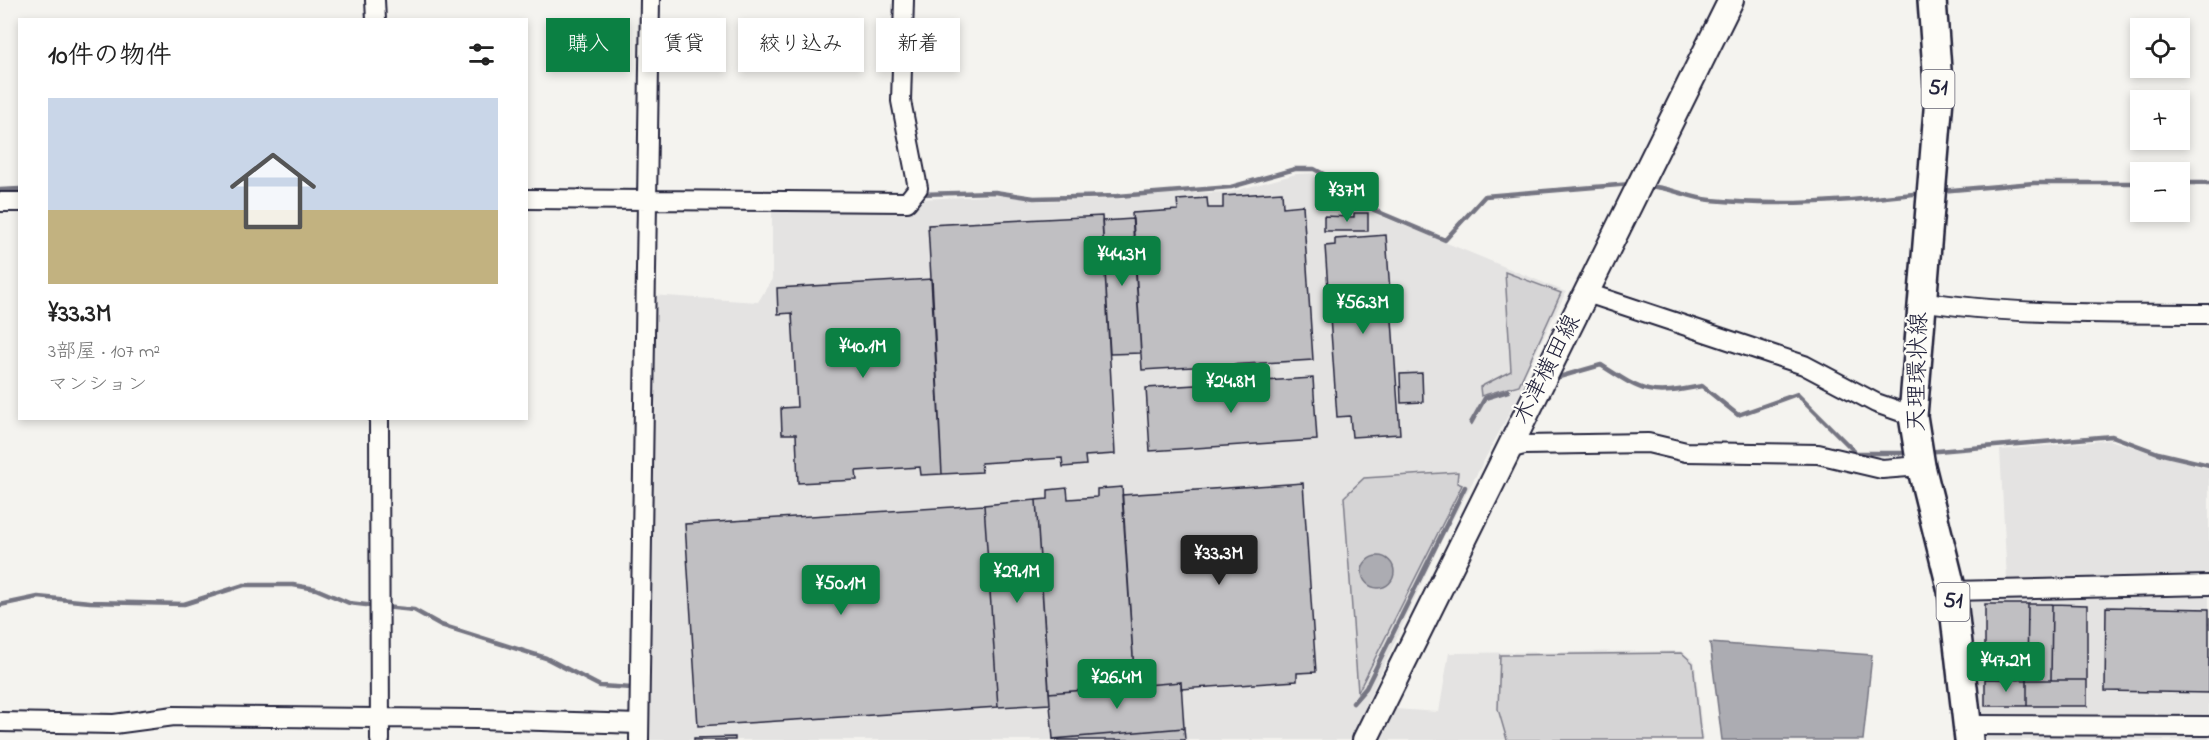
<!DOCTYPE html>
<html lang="ja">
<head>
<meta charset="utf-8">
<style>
  :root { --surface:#fff; --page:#f2f2f2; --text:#222; --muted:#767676; --line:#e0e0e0; --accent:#0b8043 }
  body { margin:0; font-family:"Indie Flower","Klee One",sans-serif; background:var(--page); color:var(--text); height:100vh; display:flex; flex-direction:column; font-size:22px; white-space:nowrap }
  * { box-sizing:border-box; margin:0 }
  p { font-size:20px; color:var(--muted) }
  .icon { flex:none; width:33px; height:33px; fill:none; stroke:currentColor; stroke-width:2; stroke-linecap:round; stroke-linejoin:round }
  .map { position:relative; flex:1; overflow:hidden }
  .side { position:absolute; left:18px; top:18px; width:510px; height:402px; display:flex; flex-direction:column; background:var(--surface); border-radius:0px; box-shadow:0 3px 9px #0003 }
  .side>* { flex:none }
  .guide { position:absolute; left:546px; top:18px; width:570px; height:54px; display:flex; gap:12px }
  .controls { position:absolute; left:2130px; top:18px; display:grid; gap:12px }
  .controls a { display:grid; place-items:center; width:60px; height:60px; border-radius:0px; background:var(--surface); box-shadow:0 3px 9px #0003; font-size:30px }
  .price { position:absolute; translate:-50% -51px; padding:0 14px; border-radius:6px; background:var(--accent); color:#fff; font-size:20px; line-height:39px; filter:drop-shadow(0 2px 3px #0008) }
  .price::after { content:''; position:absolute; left:50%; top:36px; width:18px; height:14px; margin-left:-9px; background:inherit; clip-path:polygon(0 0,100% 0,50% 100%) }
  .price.current { background:#222; color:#fff }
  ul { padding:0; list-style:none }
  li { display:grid; align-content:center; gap:12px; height:318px; padding:0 30px }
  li+li { border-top:2px solid var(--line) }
  li span { display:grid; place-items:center; height:186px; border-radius:0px; color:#555 }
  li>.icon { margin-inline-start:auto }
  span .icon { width:108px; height:108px; fill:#fffc; stroke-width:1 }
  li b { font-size:26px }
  h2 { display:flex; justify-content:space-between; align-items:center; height:72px; padding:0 30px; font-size:26px }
  .tag { padding:0 21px; border-radius:0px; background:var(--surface); box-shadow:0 3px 9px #0003; font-size:21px; line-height:54px }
  .tag.current { background:var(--accent); color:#fff }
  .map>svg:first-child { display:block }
</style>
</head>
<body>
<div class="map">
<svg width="2209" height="740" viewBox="0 0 2209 740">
  <rect width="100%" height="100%" fill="#f4f3ef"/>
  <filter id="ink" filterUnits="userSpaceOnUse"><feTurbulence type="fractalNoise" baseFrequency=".0167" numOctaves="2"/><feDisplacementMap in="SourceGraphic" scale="12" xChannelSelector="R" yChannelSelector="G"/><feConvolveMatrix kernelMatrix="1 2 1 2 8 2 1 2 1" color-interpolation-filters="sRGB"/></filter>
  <g filter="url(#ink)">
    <!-- built -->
    <path fill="#e4e3e2" d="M1319,173L1340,186L1364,209L1566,292L1525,375L1526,382L1441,541L1365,707L1439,712L1449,653L1682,651L1695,662L1703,740H644L650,295L758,302L772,279V208L900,207L921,199L1004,195L1038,201L1125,199L1151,194L1231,192L1296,174Z
      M2109,440L2209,469V740H1982L1965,600L2008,598L2000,450Z"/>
    <!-- green -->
    <path fill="#d5d4d5" stroke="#7c7b88" stroke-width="1.5" d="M1505,272L1561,293L1519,385L1481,396L1480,387L1511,371Z
      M1458,472L1457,483L1462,485L1358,692L1344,497L1364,478Z
      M1682,653L1693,663L1701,740H1507L1498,709L1500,655Z"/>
    <!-- water -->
    <path fill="#acacb2" stroke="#757582" stroke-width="1.5" d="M1362 572a16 16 0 1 1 32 0a16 16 0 1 1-32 0Z
      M1710,643L1872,655L1863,740H1722Z"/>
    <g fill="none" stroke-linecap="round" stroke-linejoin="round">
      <!-- stream -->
      <path stroke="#757582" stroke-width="4.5" d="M2180,183H2209
        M1648,186C1670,187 1689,198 1711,200C1781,207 1852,201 1922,193
        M0,190L20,189
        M1940,191L2034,183H2140
        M920,194L995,192L1034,198L1118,196L1231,187L1295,169H1314L1340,183L1374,210L1445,240L1485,196L1631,184
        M1559,377L1601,365C1646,394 1650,396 1702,386L1738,415L1797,394L1856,453H1909
        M1471,423L1485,398L1508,391
        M1926,452L2112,436L2158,453L2209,465
        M0,605L38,597L90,602L184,604L244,585H293L316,589L349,603L375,606
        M384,607L414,610L441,625L546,658L600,686L632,688
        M1353,703L1366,688L1465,487"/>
    </g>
    <!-- building -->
    <path fill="#c0bfc2" stroke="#22223b" stroke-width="1.5" d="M1282,192L1283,207L1303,205L1313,360L1142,370L1132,213L1178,210L1177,200L1207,198L1208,208H1223V196Z
      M1354,213H1368V231H1324V216L1354,217Z
      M1102,216L1115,454L1085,456L1086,465L1063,467L1062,458L981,463L982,472L942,474L928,225Z
      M1133,219L1141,353L1110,354L1102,221Z
      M1386,235L1400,434L1352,437L1350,416L1337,417L1325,246L1335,245V239Z
      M932,279L942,474L921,475L920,467L856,471L857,480L798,483L796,434H782L781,408L797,407L792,313L778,314L777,288Z
      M1422,373L1423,402L1401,403L1400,374Z
      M1313,378L1317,440L1150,451L1146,388Z
      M1303,483L1316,672L1297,673V681L1181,689V682L1135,686L1122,495Z
      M1122,487L1135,686L1049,693L1036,500L1048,499V490L1067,488L1068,499L1097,497V489Z
      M1036,500L1050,704L998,707L984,505Z
      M984,505L998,707L698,726L685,524Z
      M1985,604H2028L2027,680L1985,679Z
      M2028,604H2052L2051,680H2027Z
      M2052,604L2087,605V680H2051Z
      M2106,607L2209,609V693L2105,691Z
      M1985,679L2027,680V706H1985Z
      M2027,680H2087V706H2027Z
      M1181,682L1184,728L1053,739L1049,693Z
      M1184,728L1185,740H1053V739Z
      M735,737V740H694V738Z"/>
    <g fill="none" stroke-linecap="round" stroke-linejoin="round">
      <defs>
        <path id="street" d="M375,0L376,20
          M526,199L907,202L918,188L901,101L904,0
          M0,202H20
          M1587,293L1804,365L1876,403L1913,416
          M1921,301C2016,316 2113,313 2209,314
          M379,418L380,740
          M1508,449L1524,445L1648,443L1686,452L1818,454L1882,469L1921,466
          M1952,591L2209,585
          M0,722L114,724L174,716L478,719L639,724
          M1968,725L2209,726
          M639,740L650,0"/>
        <path id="secondary" d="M1365,740L1731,0"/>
        <path id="primary" d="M1932,0L1939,98L1913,416L1921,466L1952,591L1969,740"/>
      </defs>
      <!-- street casing -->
      <use href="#street" stroke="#22223b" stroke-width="22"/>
      <!-- secondary casing -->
      <use href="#secondary" stroke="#22223b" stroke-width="28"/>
      <!-- primary casing -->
      <use href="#primary" stroke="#22223b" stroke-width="32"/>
      <!-- street -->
      <use href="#street" stroke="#fdfcf7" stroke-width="18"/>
      <!-- secondary -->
      <use href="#secondary" stroke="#fdfcf7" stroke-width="24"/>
      <!-- primary -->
      <use href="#primary" stroke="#fdfcf7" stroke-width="27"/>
    </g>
  </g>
  <g text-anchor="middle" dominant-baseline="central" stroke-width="4.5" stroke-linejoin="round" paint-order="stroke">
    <!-- shield labels -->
    <g fill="#fdfcf7" stroke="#646373" stroke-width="1.5">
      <rect x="1921.5" y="70" width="33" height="38" rx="4.5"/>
      <rect x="1936.5" y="583" width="33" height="38" rx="4.5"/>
    </g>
    <g font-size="22" font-weight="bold" fill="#22223b">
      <text x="1938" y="89">51</text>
      <text x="1953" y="602">51</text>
    </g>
    <!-- street labels -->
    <g font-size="24" fill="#22223b" stroke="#fdfcf7">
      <text transform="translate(1548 370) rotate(-63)">木津横田線</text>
      <text transform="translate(1919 372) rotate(-89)">天理環状線</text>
    </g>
  </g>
</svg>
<div class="controls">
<a><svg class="icon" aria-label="locate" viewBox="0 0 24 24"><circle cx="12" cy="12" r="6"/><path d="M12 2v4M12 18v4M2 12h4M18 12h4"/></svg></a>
<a>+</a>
<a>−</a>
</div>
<b class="price" style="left:1347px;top:223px">¥37M</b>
<b class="price" style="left:1122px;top:287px">¥44.3M</b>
<b class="price" style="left:1363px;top:335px">¥56.3M</b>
<b class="price" style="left:863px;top:379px">¥40.1M</b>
<b class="price" style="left:1231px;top:414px">¥24.8M</b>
<b class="price current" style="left:1219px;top:586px">¥33.3M</b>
<b class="price" style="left:1017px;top:604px">¥29.1M</b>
<b class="price" style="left:841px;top:616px">¥50.1M</b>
<b class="price" style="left:2006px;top:693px">¥47.2M</b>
<b class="price" style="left:1117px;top:710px">¥26.4M</b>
<div class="guide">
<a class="tag current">購入</a>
<a class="tag">賃貸</a>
<a class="tag">絞り込み</a>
<a class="tag">新着</a>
</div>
<section class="side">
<h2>10件の物件<svg class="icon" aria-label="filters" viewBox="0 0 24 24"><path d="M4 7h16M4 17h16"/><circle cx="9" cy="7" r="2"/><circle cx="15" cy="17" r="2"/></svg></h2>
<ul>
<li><span style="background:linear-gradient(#c9d6e8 60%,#c2b280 0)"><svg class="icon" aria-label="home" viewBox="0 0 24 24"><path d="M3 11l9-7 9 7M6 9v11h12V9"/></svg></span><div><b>¥33.3M</b><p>3部屋 · 107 m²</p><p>マンション</p></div></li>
</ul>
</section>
</div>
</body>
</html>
